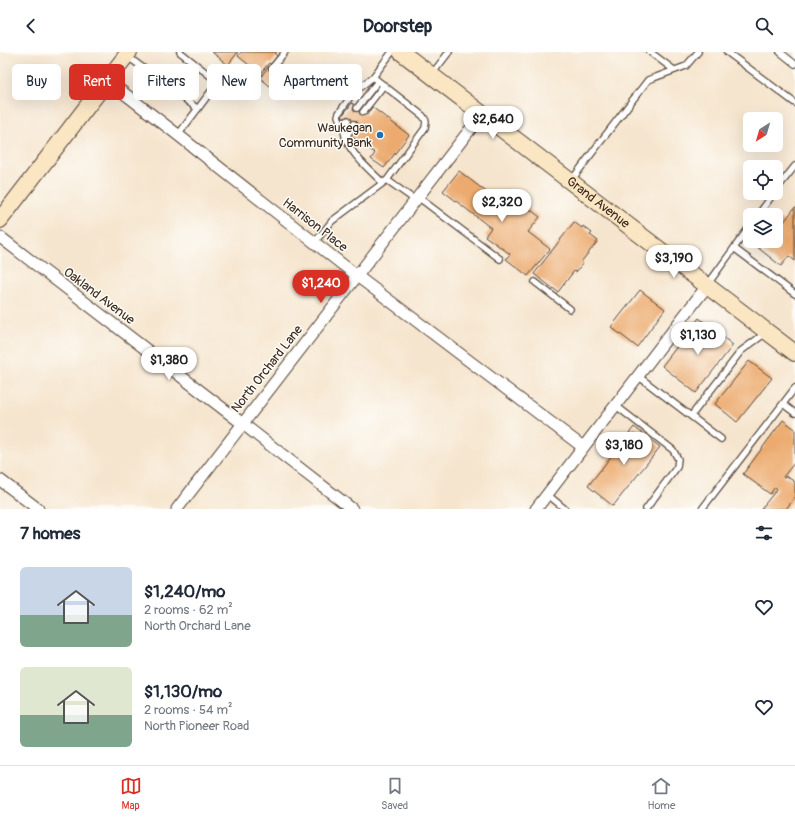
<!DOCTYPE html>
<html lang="en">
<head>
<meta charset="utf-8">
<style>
  :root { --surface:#fff; --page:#f2f2f3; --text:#1f2937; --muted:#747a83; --line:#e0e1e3; --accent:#d93025 }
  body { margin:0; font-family:Pangolin,sans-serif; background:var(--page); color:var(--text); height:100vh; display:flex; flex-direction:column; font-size:15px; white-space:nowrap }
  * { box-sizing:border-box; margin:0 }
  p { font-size:13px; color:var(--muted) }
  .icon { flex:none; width:22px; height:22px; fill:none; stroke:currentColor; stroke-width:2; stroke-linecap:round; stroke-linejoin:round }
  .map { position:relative; height:457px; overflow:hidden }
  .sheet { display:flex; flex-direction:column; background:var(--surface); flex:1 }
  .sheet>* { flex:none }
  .guide { position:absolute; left:12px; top:12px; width:400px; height:36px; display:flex; gap:8px }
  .needle { width:26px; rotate:217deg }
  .tools { position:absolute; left:743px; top:60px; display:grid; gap:8px }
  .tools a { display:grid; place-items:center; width:40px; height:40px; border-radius:6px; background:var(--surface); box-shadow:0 4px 16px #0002; font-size:20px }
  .price { position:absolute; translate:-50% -34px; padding:0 9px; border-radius:14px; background:#fff; color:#222; font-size:13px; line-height:26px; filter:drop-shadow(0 1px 2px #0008) }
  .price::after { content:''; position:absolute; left:50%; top:24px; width:12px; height:9px; margin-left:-6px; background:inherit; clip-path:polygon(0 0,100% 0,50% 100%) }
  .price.selected { background:var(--accent); color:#fff }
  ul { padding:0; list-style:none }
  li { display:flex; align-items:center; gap:12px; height:100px; padding:0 20px }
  li span { display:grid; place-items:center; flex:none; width:112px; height:80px; border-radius:6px; color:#555 }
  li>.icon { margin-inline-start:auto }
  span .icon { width:48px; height:48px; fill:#fffc; stroke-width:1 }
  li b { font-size:17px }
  h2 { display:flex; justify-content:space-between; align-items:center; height:48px; padding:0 20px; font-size:17px }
  .tag { padding:0 14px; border-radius:6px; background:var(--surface); box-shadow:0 4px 16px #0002; font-size:14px; line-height:36px }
  .tag.selected { background:var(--accent); color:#fff }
  header { display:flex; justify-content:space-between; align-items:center; height:52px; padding:0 20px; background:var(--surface); font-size:18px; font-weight:700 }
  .menu { display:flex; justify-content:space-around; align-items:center; height:56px; border-top:1px solid var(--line); background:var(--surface); font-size:11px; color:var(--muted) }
  .menu a { display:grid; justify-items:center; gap:2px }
  .menu .selected { color:var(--accent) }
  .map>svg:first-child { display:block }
</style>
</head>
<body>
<header><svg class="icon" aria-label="back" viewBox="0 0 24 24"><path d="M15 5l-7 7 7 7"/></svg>Doorstep<svg class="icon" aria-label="search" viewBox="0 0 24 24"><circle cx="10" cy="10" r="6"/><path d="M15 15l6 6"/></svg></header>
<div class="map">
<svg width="795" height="457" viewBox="0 0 795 457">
  <rect width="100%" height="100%" fill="#fdfcf7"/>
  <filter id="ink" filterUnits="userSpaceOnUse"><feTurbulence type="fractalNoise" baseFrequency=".025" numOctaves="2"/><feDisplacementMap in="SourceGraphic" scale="8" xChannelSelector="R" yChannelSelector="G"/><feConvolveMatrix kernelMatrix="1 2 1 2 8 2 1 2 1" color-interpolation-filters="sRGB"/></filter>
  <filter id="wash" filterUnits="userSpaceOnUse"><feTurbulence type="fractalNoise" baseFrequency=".012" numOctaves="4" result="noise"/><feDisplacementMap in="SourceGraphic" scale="16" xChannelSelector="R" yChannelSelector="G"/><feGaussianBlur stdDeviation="0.9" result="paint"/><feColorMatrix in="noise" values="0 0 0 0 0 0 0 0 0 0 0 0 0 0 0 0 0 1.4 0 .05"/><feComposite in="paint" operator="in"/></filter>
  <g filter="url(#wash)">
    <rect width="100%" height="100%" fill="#f6e5ce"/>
    <g id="blocks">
      <!-- building -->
      <path fill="#ecaa6e" d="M212,0H238L228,13Z
        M241,0H277L275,2L277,4L271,12L269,11L260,22L238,4Z
        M268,15L279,24L270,34L260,26Z
        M352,51L367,63L372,55L409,83L384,116L371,107L375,101L351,84L357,75L342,64Z
        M459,119L507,156L514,145L540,165L528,180L550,197L528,224L506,207L510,202L485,184L491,176L443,139Z
        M795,155V209L789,204L781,214L752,191L754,189H776V164L784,170Z
        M574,170L582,176L583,174L592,181L590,183L598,189L581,210L583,211L576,220L574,219L558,240L534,222Z
        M640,238L665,257L637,295L611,275Z
        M699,266L733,293L696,341L662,314Z
        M749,309L772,326L737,370L715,352Z
        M783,368L795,377V410L783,425L785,426L786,424L795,430V445L786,457H761L777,437L775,435L770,442L743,422Z
        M634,375L660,395L613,454L588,434Z"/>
    </g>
  </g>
  <g filter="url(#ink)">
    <use href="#blocks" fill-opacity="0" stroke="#574638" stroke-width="1"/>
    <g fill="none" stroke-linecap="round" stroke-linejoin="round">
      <defs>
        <path id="lane" d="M650,0L674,18
          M727,0L795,51
          M780,0L795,12
          M127,4L198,57
          M272,16L285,0
          M432,22L449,0
          M357,56L378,29
          M363,60L384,33
          M348,68C346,72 344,75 344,79C346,99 370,118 383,131
          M344,79L338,64L339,61L353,41L373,25L392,0
          M178,83L218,30L180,0
          M346,85L354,72
          M387,128L415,148
          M571,129L598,93L648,28L686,14L698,0
          M776,138L795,114
          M418,145L500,207
          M758,163L774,141
          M315,190L332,169L387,128L425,76L426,69L423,64L373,25
          M734,196L795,242
          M535,230L570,257
          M708,232L750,174
          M638,324L721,387
          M783,352L795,361
          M615,353L673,398L678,407L677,415L646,457
          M691,364L741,299L767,280
          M547,442L565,457
          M702,457L795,336"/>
        <path id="street" d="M107,28L178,83L357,224L583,395
          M0,185L243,372L352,457
          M0,428L38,457
          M177,457L482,62
          M536,457L707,234"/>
        <g id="secondary">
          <path id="s1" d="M401,0L795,301"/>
          <path d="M0,168L129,0"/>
        </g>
      </defs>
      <!-- lane casing -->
      <use href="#lane" stroke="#574638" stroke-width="8"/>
      <!-- street casing -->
      <use href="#street" stroke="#574638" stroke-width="13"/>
      <!-- secondary casing -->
      <use href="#secondary" stroke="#574638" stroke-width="18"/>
      <!-- lane -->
      <use href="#lane" stroke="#fff" stroke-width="5.5"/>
      <!-- street -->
      <use href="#street" stroke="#fff" stroke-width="11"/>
      <!-- secondary -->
      <use href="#secondary" stroke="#fbe6c4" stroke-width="16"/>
    </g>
  </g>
  <!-- markers -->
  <circle fill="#1f6fb2" stroke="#fdfcf7" stroke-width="1.5" cx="380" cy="83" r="4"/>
  <g text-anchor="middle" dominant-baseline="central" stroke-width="3" stroke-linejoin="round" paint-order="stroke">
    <!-- poi labels -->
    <g font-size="13" fill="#3b2a1e" stroke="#fdfcf7" text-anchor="end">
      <text x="372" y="76">Waukegan<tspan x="372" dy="15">Community Bank</tspan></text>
    </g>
    <!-- street labels -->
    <g font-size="13" fill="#3b2a1e" stroke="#fdfcf7">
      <text stroke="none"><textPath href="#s1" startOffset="248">Grand Avenue</textPath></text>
      <text transform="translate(315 173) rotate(38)">Harrison Place</text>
      <text transform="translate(99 244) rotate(37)">Oakland Avenue</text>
      <text transform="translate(267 317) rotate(-52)">North Orchard Lane</text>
    </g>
  </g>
</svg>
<div class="tools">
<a><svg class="needle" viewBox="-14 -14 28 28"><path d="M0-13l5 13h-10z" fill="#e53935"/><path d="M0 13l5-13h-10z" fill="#747a83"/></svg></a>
<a><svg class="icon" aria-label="locate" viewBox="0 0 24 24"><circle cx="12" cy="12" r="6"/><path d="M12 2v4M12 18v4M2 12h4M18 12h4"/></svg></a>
<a><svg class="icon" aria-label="layers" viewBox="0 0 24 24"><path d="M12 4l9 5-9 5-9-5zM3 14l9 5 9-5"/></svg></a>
</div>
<b class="price" style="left:493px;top:88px">$2,640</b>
<b class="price" style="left:502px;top:171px">$2,320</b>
<b class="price" style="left:674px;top:227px">$3,190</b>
<b class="price selected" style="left:321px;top:252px">$1,240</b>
<b class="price" style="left:698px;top:304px">$1,130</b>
<b class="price" style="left:169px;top:329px">$1,380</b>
<b class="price" style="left:624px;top:414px">$3,180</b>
<div class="guide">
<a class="tag">Buy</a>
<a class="tag selected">Rent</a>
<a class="tag">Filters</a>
<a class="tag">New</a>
<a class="tag">Apartment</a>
</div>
</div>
<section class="sheet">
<h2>7 homes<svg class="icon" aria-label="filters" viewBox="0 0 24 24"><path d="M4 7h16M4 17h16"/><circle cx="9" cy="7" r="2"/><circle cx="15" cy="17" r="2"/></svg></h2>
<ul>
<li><span style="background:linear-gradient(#c9d6e8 60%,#7fa58c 0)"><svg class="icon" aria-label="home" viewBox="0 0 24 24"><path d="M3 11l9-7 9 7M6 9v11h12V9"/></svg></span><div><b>$1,240/mo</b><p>2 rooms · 62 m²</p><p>North Orchard Lane</p></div><svg class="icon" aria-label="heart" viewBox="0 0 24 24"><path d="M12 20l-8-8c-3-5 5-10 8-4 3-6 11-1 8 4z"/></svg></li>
<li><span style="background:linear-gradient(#dfe7d0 60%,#7fa58c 0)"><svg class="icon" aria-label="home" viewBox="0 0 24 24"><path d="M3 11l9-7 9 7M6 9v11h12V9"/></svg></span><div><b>$1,130/mo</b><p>2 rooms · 54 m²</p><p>North Pioneer Road</p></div><svg class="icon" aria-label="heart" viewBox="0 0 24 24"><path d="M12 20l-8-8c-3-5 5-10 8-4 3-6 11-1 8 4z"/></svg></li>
</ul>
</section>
<nav class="menu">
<a class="selected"><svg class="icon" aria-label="map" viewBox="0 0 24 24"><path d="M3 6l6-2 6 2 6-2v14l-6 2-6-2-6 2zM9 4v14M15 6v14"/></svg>Map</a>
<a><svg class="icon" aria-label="saved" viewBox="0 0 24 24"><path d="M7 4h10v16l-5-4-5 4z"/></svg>Saved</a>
<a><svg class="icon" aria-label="home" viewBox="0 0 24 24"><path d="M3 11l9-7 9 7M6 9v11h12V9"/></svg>Home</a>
</nav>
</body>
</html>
